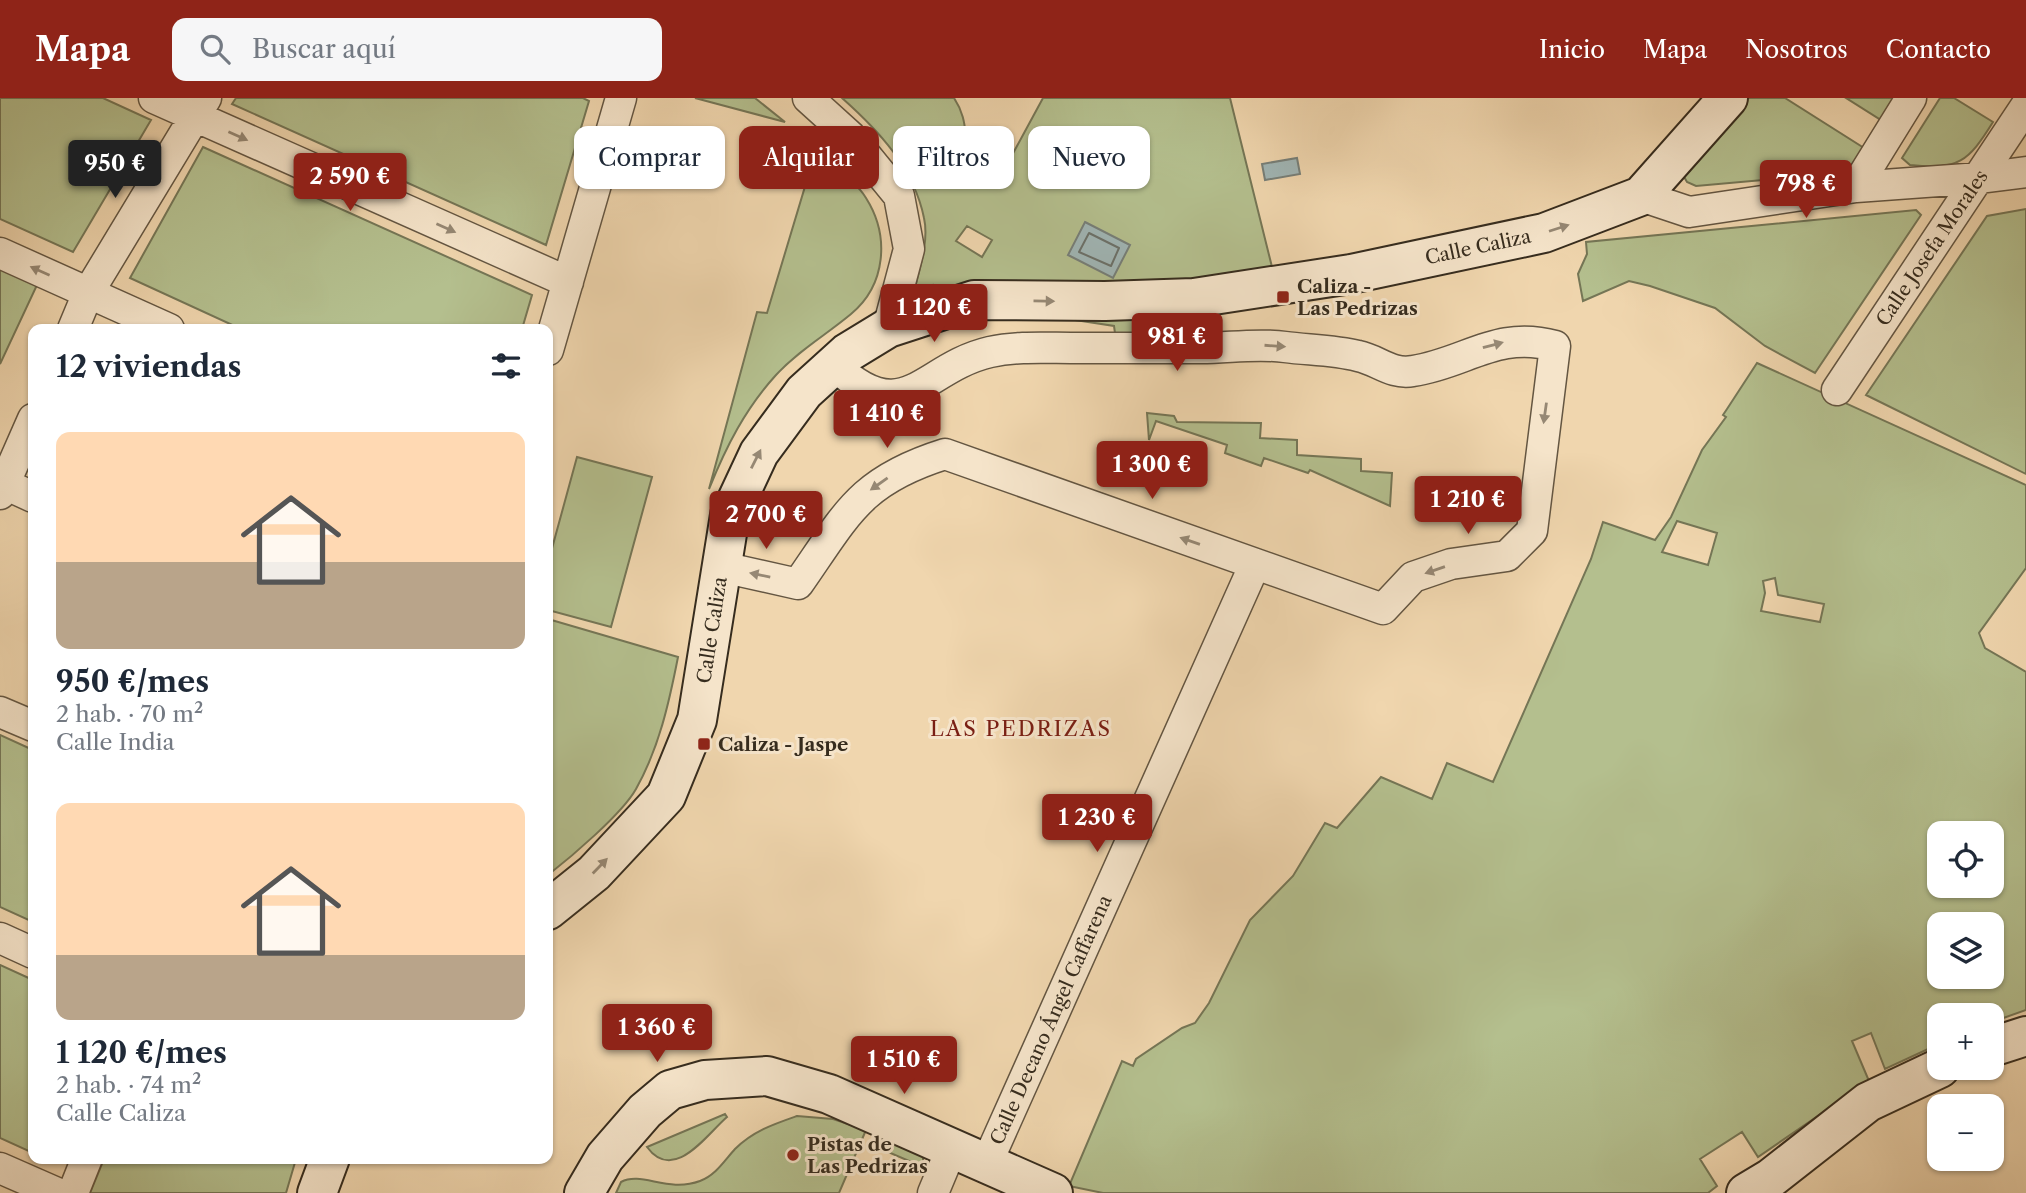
<!DOCTYPE html>
<html lang="es">
<head>
<meta charset="utf-8">
<style>
  :root { --surface:#fff; --page:#f6f6f7; --text:#1f2937; --muted:#747a83; --accent:#8f2418 }
  body { margin:0; font-family:"Libre Caslon Text",serif; background:var(--page); color:var(--text); height:100vh; display:flex; flex-direction:column; font-size:26px; white-space:nowrap }
  * { box-sizing:border-box; margin:0 }
  p { font-size:23px; color:var(--muted) }
  .icon { flex:none; width:38px; height:38px; fill:none; stroke:currentColor; stroke-width:2; stroke-linecap:round; stroke-linejoin:round }
  .map { position:relative; flex:1; overflow:hidden }
  .details { position:absolute; left:28px; top:226px; width:525px; height:840px; display:flex; flex-direction:column; background:var(--surface); border-radius:14px; box-shadow:0 2px 5px #0004 }
  .details>* { flex:none }
  .hud { position:absolute; left:574px; top:28px; width:665px; height:63px; display:flex; gap:14px }
  .buttons { position:absolute; left:1927px; top:723px; display:grid; gap:14px }
  .buttons a { display:grid; place-items:center; width:77px; height:77px; border-radius:14px; background:var(--surface); box-shadow:0 2px 5px #0004; font-size:35px }
  .price { position:absolute; translate:-50% -60px; padding:0 16px; border-radius:7px; background:var(--accent); color:#fff; font-size:23px; line-height:46px; filter:drop-shadow(0 2px 4px #0008) }
  .price::after { content:''; position:absolute; left:50%; top:42px; width:21px; height:16px; margin-left:-10px; background:inherit; clip-path:polygon(0 0,100% 0,50% 100%) }
  .price.selected { background:#222; color:#fff }
  ul { padding:0; list-style:none }
  li { display:grid; align-content:center; gap:14px; height:371px; padding:0 28px }
  li span { display:grid; place-items:center; height:217px; border-radius:14px; color:#555 }
  li>.icon { margin-inline-start:auto }
  span .icon { width:126px; height:126px; fill:#fffc; stroke-width:1 }
  li b { font-size:30px }
  h2 { display:flex; justify-content:space-between; align-items:center; height:84px; padding:0 28px; font-size:30px }
  .tag { padding:0 24px; border-radius:14px; background:var(--surface); box-shadow:0 2px 5px #0004; font-size:24px; line-height:63px }
  .tag.selected { background:var(--accent); color:#fff }
  header { display:flex; align-items:center; gap:42px; box-sizing:border-box; height:98px; padding:0 35px; background:var(--accent); color:#fff }
  header strong { font-size:33px }
  nav { display:flex; gap:38px; margin-inline-start:auto; font-size:24px }
  .search { width:490px; height:63px; background:var(--page); display:flex; align-items:center; gap:18px; box-sizing:border-box; padding:0 24px; border-radius:14px; color:var(--muted); font-size:26px }
  .map>svg:first-child { display:block }
</style>
</head>
<body>
<header>
<strong>Mapa</strong>
<div class="search"><svg class="icon" aria-label="search" viewBox="0 0 24 24"><circle cx="10" cy="10" r="6"/><path d="M15 15l6 6"/></svg>Buscar aquí</div>
<nav><a>Inicio</a><a>Mapa</a><a>Nosotros</a><a>Contacto</a></nav>
</header>
<div class="map">
<svg width="2026" height="1095" viewBox="0 0 2026 1095">
  <rect width="100%" height="100%" fill="#f0d6ae"/>
  <filter id="stains"><feTurbulence type="fractalNoise" baseFrequency=".00286" numOctaves="4"/><feColorMatrix values="0 0 0 0 .2 0 0 0 0 .09 0 0 0 0 .02 0 0 0 .5 -.17"/></filter>
  <radialGradient id="worn" r=".72"><stop offset=".6" stop-color="#630" stop-opacity="0"/><stop offset="1" stop-color="#630" stop-opacity=".3"/></radialGradient>
  <!-- green -->
  <path fill="#b4bf8e" stroke="#757656" stroke-width="2" fill-rule="evenodd" d="M0,0H103L151,22L73,154L0,121Z
    M236,0H583L589,3L546,147L232,6Z
    M695,0H755L785,24Z
    M842,0H954C970,24 962,41 973,67L984,73L988,65L1004,72L1043,0H1230L1272,169L1171,184L960,188L935,194L933,187L915,190C920,169 929,142 924,120C914,70 878,32 842,0ZM967,128L992,142L982,159L956,143Z
    M1746,0H1785L1864,50L1851,68L1840,75L1696,88L1687,84L1683,77Z
    M1846,0H1894L1881,22Z
    M1940,0H1954L1993,24C1968,64 1959,72 1910,67L1902,60Z
    M203,49L532,197L522,231H241L130,180Z
    M816,52C831,67 855,82 866,100C890,138 886,187 851,216C826,237 799,252 776,277C745,311 726,349 709,391L757,214L767,215Z
    M2026,111V376L1866,297L1987,118Z
    M1916,112L1921,117L1815,275L1765,248L1715,210L1650,188L1629,183L1583,203L1578,176L1587,156L1586,144Z
    M0,171L37,187L0,266Z
    M1147,216L1148,235H1115L1114,228L1075,222Z
    M1757,265L2026,387V470L1979,535L1985,550L2026,574V912L1992,924V917H1939V946L1885,971L1871,935L1852,943L1869,983L1758,1059L1742,1034L1700,1061L1717,1088L1708,1095H1103L1069,1088L1122,963L1133,968L1136,961L1182,930L1195,925L1209,905L1250,822L1293,778L1325,725L1337,730L1381,679L1432,701L1447,665L1493,684L1591,461L1603,424L1655,442L1671,419L1702,352L1726,319L1723,317L1727,311ZM1677,423L1717,435L1708,467L1662,454ZM1775,480L1778,497L1824,506L1820,524L1761,513L1765,495L1763,483ZM1939,735H1992V788H1939ZM1939,826H1992V878H1939Z
    M1147,315L1174,318L1177,324L1261,325L1260,340L1297,342V357L1361,361V373L1392,375L1390,408L1310,372L1308,375L1264,360L1261,368L1225,355L1227,347L1156,323L1149,342Z
    M577,359L652,379L611,529L548,512V465Z
    M548,521L678,559C669,605 659,650 636,691C622,716 571,759 548,777Z
    M0,637L33,652V824L0,809Z
    M0,867L33,882V1055L0,1040Z
    M725,1016L727,1019C707,1036 674,1086 647,1049Z
    M797,1018L833,1021L866,1032L839,1095H616L621,1084C642,1073 667,1095 700,1083C716,1077 724,1063 735,1051C753,1033 774,1026 797,1018Z
    M878,1039L923,1058V1069L874,1048Z
    M104,1061V1060L296,1061L286,1095H90Z"/>
  <!-- water -->
  <path fill="#a0b6b6" stroke="#767f79" stroke-width="2" d="M1297,60L1300,76L1265,82L1262,66Z
    M1085,124L1130,147L1113,180L1068,157Z"/>
  <g fill="none" stroke-linecap="round" stroke-linejoin="round">
    <!-- shore -->
    <path stroke="#6b716a" stroke-width="2" d="M1089,135L1119,150L1111,168L1079,154Z"/>
    <defs>
      <path id="street" d="M154,0L568,184
        M808,0L850,38L899,98L909,151L888,230
        M1856,89L1911,0
        M1641,98L1689,114L1856,89L1980,80L2026,74
        M0,155L169,231
        M73,231L88,195L206,0
        M548,252L621,0
        M1837,292L2026,8
        M0,384L33,399
        M0,396L33,321
        M722,469L798,486C847,416 859,383 945,356L1383,511L1413,479L1451,466L1507,458L1532,433L1555,248C1497,232 1466,265 1413,273C1391,277 1378,262 1358,258C1335,252 1309,252 1285,249C1257,245 1229,250 1201,250C1158,250 1116,250 1074,250C1045,250 1017,248 990,254C921,270 906,333 835,268
        M0,614L33,628
        M0,840L33,855
        M986,1067L1255,466
        M0,1070L57,1095
        M73,1095L87,1060
        M933,1095L951,1052"/>
      <path id="secondary" d="M548,812L594,775L666,698L697,622L730,417L759,355L804,294L847,255L888,230L974,202L1105,203L1194,200L1351,176L1544,135L1641,98L1728,0
        M1992,949L2026,938
        M317,1095L330,1060
        M584,1095L605,1059L645,1013L670,992L705,982L767,978L829,996L1053,1095
        M1746,1095L1771,1080L1868,1004L1940,970"/>
    </defs>
    <!-- street casing -->
    <use href="#street" stroke="#645642" stroke-width="33"/>
    <!-- secondary casing -->
    <use href="#secondary" stroke="#362c1e" stroke-width="42"/>
    <!-- street -->
    <use href="#street" stroke="#f5e4ca" stroke-width="30"/>
    <!-- secondary -->
    <use href="#secondary" stroke="#f5e4ca" stroke-width="38"/>
  </g>
  <!-- one-way arrows -->
  <defs><path id="oneway-solid" d="M-6-.8H1V-3.2L6.5 0L1 3.2V.8H-6Z" transform="scale(1.75)"/></defs>
  <g fill="#968874">
    <use href="#oneway-solid" transform="translate(238 38) rotate(24)"/>
    <use href="#oneway-solid" transform="translate(446 130) rotate(24)"/>
    <use href="#oneway-solid" transform="translate(1559 130) rotate(-18)"/>
    <use href="#oneway-solid" transform="translate(40 173) rotate(-156)"/>
    <use href="#oneway-solid" transform="translate(1044 203) rotate(1)"/>
    <use href="#oneway-solid" transform="translate(1493 247) rotate(-15)"/>
    <use href="#oneway-solid" transform="translate(1275 248) rotate(4)"/>
    <use href="#oneway-solid" transform="translate(1545 315) rotate(98)"/>
    <use href="#oneway-solid" transform="translate(756 361) rotate(-63)"/>
    <use href="#oneway-solid" transform="translate(879 386) rotate(145)"/>
    <use href="#oneway-solid" transform="translate(1190 443) rotate(-161)"/>
    <use href="#oneway-solid" transform="translate(1435 472) rotate(161)"/>
    <use href="#oneway-solid" transform="translate(760 477) rotate(-168)"/>
    <use href="#oneway-solid" transform="translate(600 768) rotate(-46)"/>
  </g>
  <!-- markers -->
  <g fill="#8f2418" stroke="#f5e4ca" stroke-width="2.5">
    <rect x="1276" y="192" width="14" height="14" rx="3.5"/>
    <rect x="697" y="639" width="14" height="14" rx="3.5"/>
    <circle cx="793" cy="1057" r="7"/>
  </g>
  <g text-anchor="middle" dominant-baseline="central" stroke-width="6" stroke-linejoin="round" paint-order="stroke">
    <!-- street labels -->
    <g font-size="19" fill="#362c1e" stroke="#f5e4ca">
      <text transform="translate(1478 149) rotate(-12)">Calle Caliza</text>
      <text transform="translate(1932 150) rotate(-56)">Calle Josefa Morales</text>
      <text transform="translate(712 532) rotate(-81)">Calle Caliza</text>
      <text transform="translate(1051 922) rotate(-66)">Calle Decano Ángel Caffarena</text>
    </g>
    <!-- poi labels -->
    <g font-size="19" font-weight="bold" fill="#362c1e" stroke="#f5e4ca" text-anchor="start">
      <text x="1297" y="188">Caliza -<tspan x="1297" dy="22">Las Pedrizas</tspan></text>
      <text x="718" y="646">Caliza - Jaspe</text>
      <text x="807" y="1046">Pistas de<tspan x="807" dy="22">Las Pedrizas</tspan></text>
    </g>
    <!-- neighbourhood labels -->
    <g font-size="21" letter-spacing="2" fill="#7a1f14" stroke="#f5e4ca">
      <text x="1021" y="630">LAS PEDRIZAS</text>
    </g>
  </g>
  <rect width="100%" height="100%" filter="url(#stains)"/>
  <rect width="100%" height="100%" fill="url(#worn)"/>
</svg>
<div class="buttons">
<a><svg class="icon" aria-label="locate" viewBox="0 0 24 24"><circle cx="12" cy="12" r="6"/><path d="M12 2v4M12 18v4M2 12h4M18 12h4"/></svg></a>
<a><svg class="icon" aria-label="layers" viewBox="0 0 24 24"><path d="M12 4l9 5-9 5-9-5zM3 14l9 5 9-5"/></svg></a>
<a>+</a>
<a>−</a>
</div>
<b class="price selected" style="left:115px;top:102px">950 €</b>
<b class="price" style="left:350px;top:115px">2 590 €</b>
<b class="price" style="left:1806px;top:122px">798 €</b>
<b class="price" style="left:934px;top:246px">1 120 €</b>
<b class="price" style="left:1177px;top:275px">981 €</b>
<b class="price" style="left:887px;top:352px">1 410 €</b>
<b class="price" style="left:1152px;top:403px">1 300 €</b>
<b class="price" style="left:1468px;top:438px">1 210 €</b>
<b class="price" style="left:766px;top:453px">2 700 €</b>
<b class="price" style="left:1097px;top:756px">1 230 €</b>
<b class="price" style="left:657px;top:966px">1 360 €</b>
<b class="price" style="left:904px;top:998px">1 510 €</b>
<div class="hud">
<a class="tag">Comprar</a>
<a class="tag selected">Alquilar</a>
<a class="tag">Filtros</a>
<a class="tag">Nuevo</a>
</div>
<section class="details">
<h2>12 viviendas<svg class="icon" aria-label="filters" viewBox="0 0 24 24"><path d="M4 7h16M4 17h16"/><circle cx="9" cy="7" r="2"/><circle cx="15" cy="17" r="2"/></svg></h2>
<ul>
<li><span style="background:linear-gradient(#ffd9b3 60%,#b9a48a 0)"><svg class="icon" aria-label="home" viewBox="0 0 24 24"><path d="M3 11l9-7 9 7M6 9v11h12V9"/></svg></span><div><b>950 €/mes</b><p>2 hab. · 70 m²</p><p>Calle India</p></div></li>
<li><span style="background:linear-gradient(#ffd9b3 70%,#b9a48a 0)"><svg class="icon" aria-label="home" viewBox="0 0 24 24"><path d="M3 11l9-7 9 7M6 9v11h12V9"/></svg></span><div><b>1 120 €/mes</b><p>2 hab. · 74 m²</p><p>Calle Caliza</p></div></li>
</ul>
</section>
</div>
</body>
</html>
